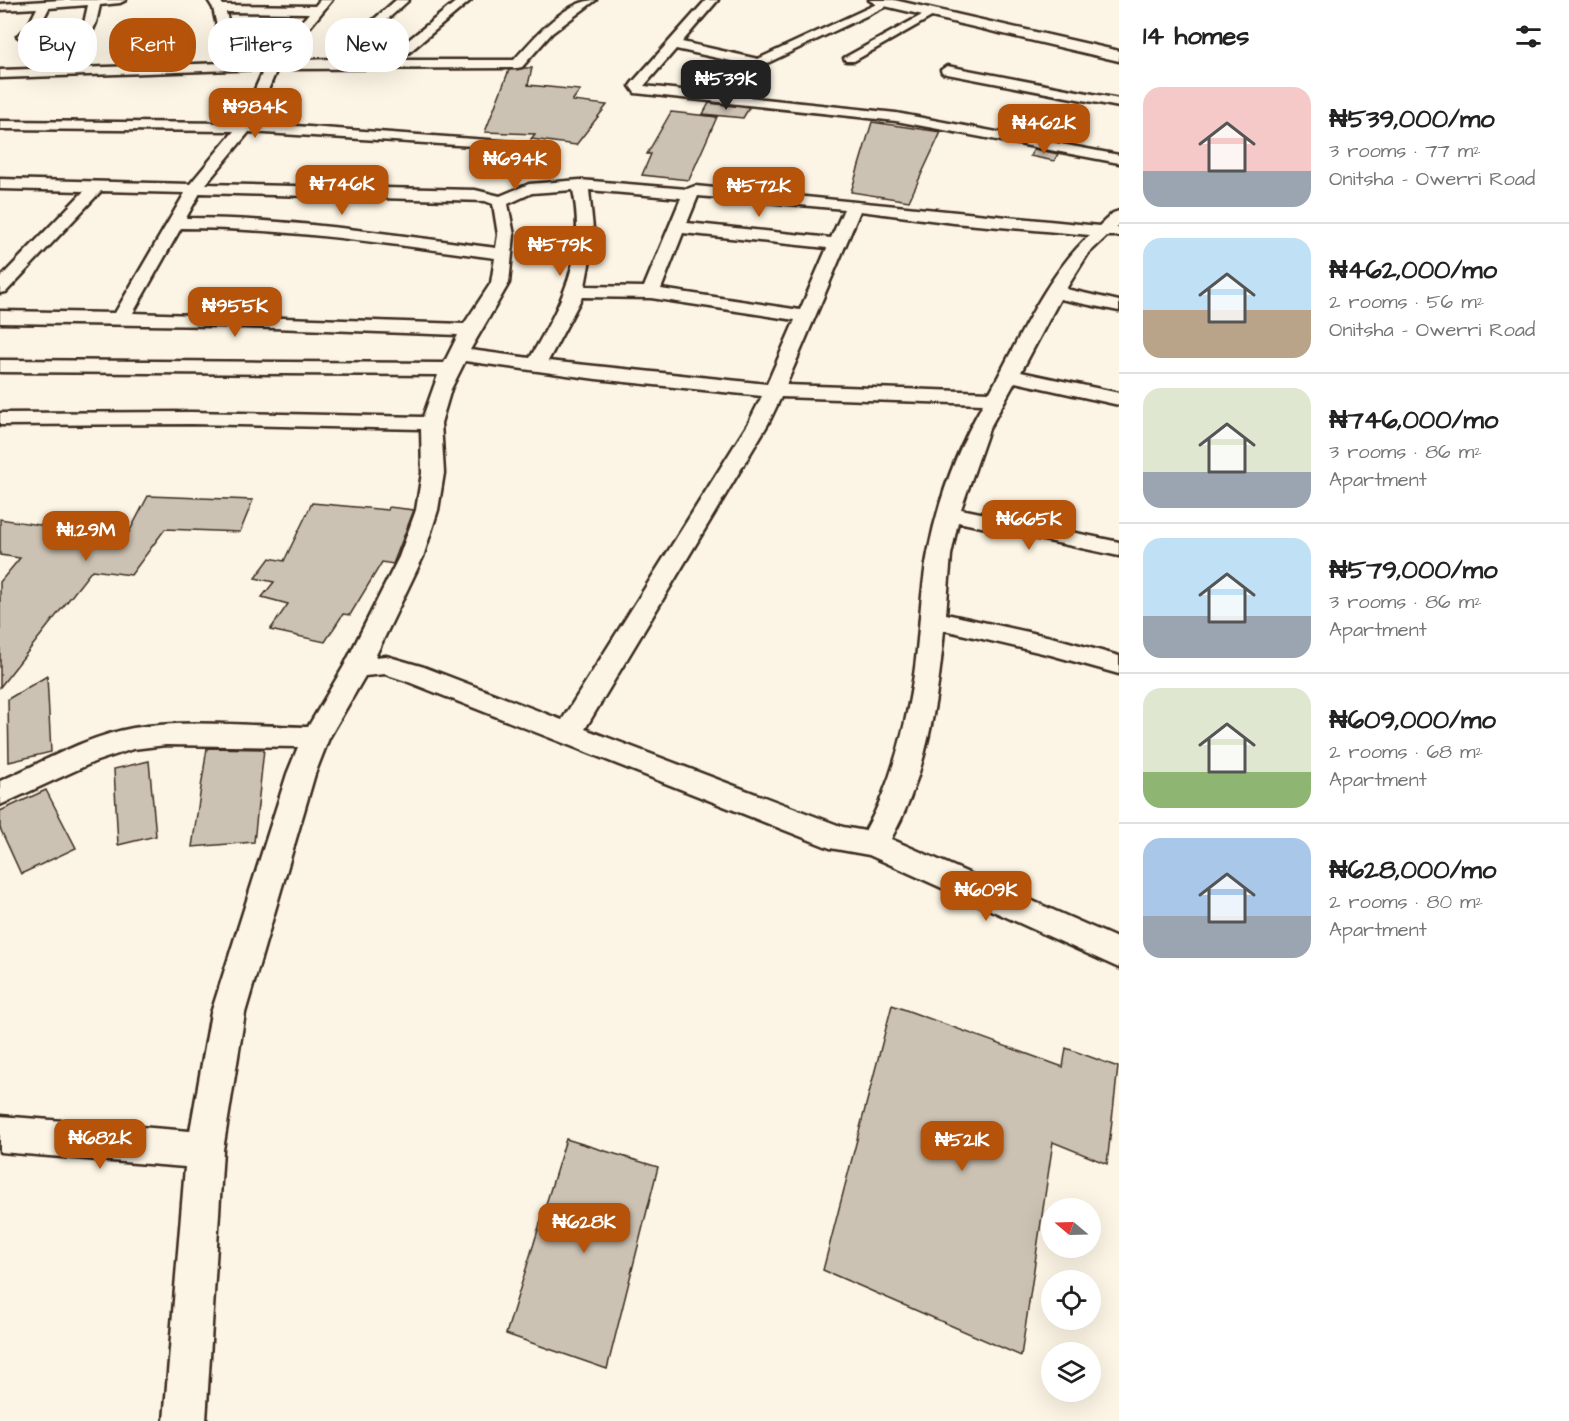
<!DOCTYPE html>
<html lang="en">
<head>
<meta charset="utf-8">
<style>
  :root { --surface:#fff; --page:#f6f6f6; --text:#222; --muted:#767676; --line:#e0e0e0; --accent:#b45309 }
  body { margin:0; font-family:"Architects Daughter",sans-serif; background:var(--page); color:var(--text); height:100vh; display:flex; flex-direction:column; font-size:22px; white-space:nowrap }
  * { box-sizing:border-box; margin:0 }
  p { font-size:20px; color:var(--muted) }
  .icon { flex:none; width:33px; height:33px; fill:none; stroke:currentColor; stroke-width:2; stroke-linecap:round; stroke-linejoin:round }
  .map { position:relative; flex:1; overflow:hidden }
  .sheet { display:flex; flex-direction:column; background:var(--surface); width:450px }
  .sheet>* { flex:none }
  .guide { position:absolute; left:18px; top:18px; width:570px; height:54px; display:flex; gap:12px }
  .needle { width:39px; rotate:289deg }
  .fabs { position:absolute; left:1041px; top:1198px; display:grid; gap:12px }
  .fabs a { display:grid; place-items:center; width:60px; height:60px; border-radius:50%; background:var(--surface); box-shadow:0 6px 24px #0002; font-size:30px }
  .price { position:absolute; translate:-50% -51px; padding:0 14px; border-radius:12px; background:var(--accent); color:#fff; font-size:20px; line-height:39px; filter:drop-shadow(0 2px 3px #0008) }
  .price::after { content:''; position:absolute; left:50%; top:36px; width:18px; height:14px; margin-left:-9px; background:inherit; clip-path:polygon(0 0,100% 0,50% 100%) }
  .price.active { background:#222; color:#fff }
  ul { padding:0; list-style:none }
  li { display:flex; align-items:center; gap:18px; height:150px; padding:0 24px }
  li+li { border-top:2px solid var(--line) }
  li span { display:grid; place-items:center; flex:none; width:168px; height:120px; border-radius:18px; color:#555 }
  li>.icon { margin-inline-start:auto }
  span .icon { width:72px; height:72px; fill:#fffc; stroke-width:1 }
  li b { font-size:26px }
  h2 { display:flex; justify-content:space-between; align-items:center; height:72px; padding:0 24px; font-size:26px }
  .pill { padding:0 21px; border-radius:24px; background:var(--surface); box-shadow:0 6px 24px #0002; font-size:21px; line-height:54px }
  .pill.active { background:var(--accent); color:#fff }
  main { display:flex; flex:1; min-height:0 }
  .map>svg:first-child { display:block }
</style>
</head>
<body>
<main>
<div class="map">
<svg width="1119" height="1421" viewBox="0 0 1119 1421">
  <rect width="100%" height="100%" fill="#fcf5e5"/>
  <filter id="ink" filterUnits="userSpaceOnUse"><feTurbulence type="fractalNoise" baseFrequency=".0167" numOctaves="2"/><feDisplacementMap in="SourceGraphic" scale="12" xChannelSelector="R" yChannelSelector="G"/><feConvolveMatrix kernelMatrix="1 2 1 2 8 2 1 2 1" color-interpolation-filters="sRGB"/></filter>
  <g filter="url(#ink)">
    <!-- building -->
    <path fill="#ccc2b3" stroke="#3b2a1e" stroke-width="1.5" d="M524,68H532L528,85L580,90L572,101L607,105L576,145L531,139L535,134L485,132L509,70Z
      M719,83L761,87L756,96L715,91Z
      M709,103L749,108L743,118L703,114Z
      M671,112L717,117L689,180L642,175L651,154H647Z
      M1054,112L1076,115L1063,142L1040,138Z
      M872,122L941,132L909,201L851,192Z
      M1034,149L1058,154L1054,161L1030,156Z
      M148,496L253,500L240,532L165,529L131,575L92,570L0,687V582L20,558L0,555V519L126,538Z
      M312,503L388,510L389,507L414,510L393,564L382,562L350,615L343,614L325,642L270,630L288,604L262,597L274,582L255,578L270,558L284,561Z
      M47,676L51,752L9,762L8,699Z
      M207,748L264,749L254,842L192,847Z
      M149,761L156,836L118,845L114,769Z
      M46,790L76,848L21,874L0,828V811Z
      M892,1005L1063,1067L1066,1048L1118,1067L1107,1164L1053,1142L1021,1356L823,1270Z
      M566,1139L658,1167L607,1369L506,1334Z"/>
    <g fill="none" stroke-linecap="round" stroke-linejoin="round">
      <defs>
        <path id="minor" d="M61,0H126L120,3L100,5L96,23L76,68L225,63L213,8L208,0H220L223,5L315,6L320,0H332L282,61L329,59L396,0H409L343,59H385L458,0H471L400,60H514C533,39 565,0 596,0L552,33L522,67L517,68L277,69L254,123L515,142L522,146L520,149L249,132L206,184L475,190L500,196L529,184L580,180L687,189L695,186L1099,226L1113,213L1119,211V225L1116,227L1119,228V236H1107L1088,254L1066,289L1119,301V311L1060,299L1021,372L1119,393V405L1015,382L989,429L961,509L1119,542V556L958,522L951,555L946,614L1051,637L1119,656V674L1051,655L944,630C938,701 926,776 891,839L1119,939V968L869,855L830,848L406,681L385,674L365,676L329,738L315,774L245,1013L223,1150L206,1421H164L185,1167L0,1152V1116L190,1131L211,1013L287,774L298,747L166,745L133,749L94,762L0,805V781C41,763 88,736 133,728C188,719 252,726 308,727L344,666L399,557L416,510L422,473L421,429L191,424L0,425V413L191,412L423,417L438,375L0,372V360L444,363L458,335L220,326L0,323V311L115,313L185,193L101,191L6,292L0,293V278L84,191L0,189V179L190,184L234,131L0,129V121L240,123L264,69L0,78V70L63,68L84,23L88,5L49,8L36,33L23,40L17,36L27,28L37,8L0,10V4ZM226,12L309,13L268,61L238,62ZM573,190C587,256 562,303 530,358L470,350L509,283L514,235L508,204L532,193ZM589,190L681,198L644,287L585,286L594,238ZM200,193L485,201L493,204L498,235L496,248C393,235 290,218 186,218ZM698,196L844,209L831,238L687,223ZM860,211L954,223L1090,235C1047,274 1018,341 990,392L786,385ZM181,228C286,228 390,244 495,258L491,283L464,324L133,313ZM683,233L827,248L800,310L661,289ZM582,297L651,298L795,320L767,384L548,361ZM465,361L596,379L762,396L748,424L562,720L424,667L386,656L375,657L423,557L438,510L444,473L441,423L451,389ZM781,397L983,404C957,449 938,501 928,553C920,593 920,634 914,675C906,726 891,786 865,831L843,827L585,729L768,424Z
          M706,0H718L682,42L758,59L883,1H891L893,3L759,67L676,49L644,86L896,113L1119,155V163L896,121L635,93L630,86L632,83Z
          M931,10L937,13L935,15L854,61H846L844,58Z
          M947,66L1119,99V107L942,73L941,70Z"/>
        <path id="highway" d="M869,0H894L1119,51V61L876,4Z"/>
      </defs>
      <!-- minor casing -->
      <use href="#minor" stroke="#3b2a1e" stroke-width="5"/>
      <!-- highway casing -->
      <use href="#highway" stroke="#3b2a1e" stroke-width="5"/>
      <!-- minor -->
      <use href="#minor" fill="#fcf5e5" fill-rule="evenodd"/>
      <!-- highway -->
      <use href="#highway" fill="#fcf5e5" fill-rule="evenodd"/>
    </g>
  </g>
</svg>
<div class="fabs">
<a><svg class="needle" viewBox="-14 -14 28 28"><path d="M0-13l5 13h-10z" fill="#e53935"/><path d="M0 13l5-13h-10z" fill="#767676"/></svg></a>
<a><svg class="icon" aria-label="locate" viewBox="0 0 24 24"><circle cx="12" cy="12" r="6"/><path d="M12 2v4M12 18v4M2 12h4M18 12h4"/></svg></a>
<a><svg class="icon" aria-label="layers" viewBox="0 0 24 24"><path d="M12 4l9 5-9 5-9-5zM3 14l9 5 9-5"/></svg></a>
</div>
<b class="price active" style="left:726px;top:111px">₦539K</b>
<b class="price" style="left:255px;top:139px">₦984K</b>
<b class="price" style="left:1044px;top:155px">₦462K</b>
<b class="price" style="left:515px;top:191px">₦694K</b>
<b class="price" style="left:342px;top:216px">₦746K</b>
<b class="price" style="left:759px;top:218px">₦572K</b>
<b class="price" style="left:560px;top:277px">₦579K</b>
<b class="price" style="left:235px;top:338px">₦955K</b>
<b class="price" style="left:1029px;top:551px">₦665K</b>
<b class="price" style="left:86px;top:562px">₦1.29M</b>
<b class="price" style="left:986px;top:922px">₦609K</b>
<b class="price" style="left:100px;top:1170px">₦682K</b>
<b class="price" style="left:962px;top:1172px">₦521K</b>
<b class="price" style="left:584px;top:1254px">₦628K</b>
<div class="guide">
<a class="pill">Buy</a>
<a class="pill active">Rent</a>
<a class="pill">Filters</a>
<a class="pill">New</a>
</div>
</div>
<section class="sheet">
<h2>14 homes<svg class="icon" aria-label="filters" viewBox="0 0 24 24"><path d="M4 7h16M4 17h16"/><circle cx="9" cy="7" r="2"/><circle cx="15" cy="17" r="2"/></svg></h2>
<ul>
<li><span style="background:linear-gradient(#f6c9c9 70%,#9aa5b1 0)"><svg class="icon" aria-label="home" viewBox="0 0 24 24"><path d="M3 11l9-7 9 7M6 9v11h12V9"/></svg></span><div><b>₦539,000/mo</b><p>3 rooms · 77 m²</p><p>Onitsha - Owerri Road</p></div></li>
<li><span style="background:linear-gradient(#bfe0f5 60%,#b9a48a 0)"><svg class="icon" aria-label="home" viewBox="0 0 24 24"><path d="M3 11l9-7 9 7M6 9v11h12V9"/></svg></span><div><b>₦462,000/mo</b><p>2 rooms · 56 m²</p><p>Onitsha - Owerri Road</p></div></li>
<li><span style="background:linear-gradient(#dfe7d0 70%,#9aa5b1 0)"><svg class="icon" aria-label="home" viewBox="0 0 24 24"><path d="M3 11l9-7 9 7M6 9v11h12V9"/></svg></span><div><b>₦746,000/mo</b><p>3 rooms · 86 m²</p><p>Apartment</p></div></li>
<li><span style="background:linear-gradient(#bfe0f5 65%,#9aa5b1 0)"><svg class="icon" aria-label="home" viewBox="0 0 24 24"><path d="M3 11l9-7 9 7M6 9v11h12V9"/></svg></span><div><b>₦579,000/mo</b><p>3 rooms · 86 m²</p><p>Apartment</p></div></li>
<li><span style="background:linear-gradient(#dfe7d0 70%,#8fb573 0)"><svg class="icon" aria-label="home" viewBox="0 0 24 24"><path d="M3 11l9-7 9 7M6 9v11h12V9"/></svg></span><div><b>₦609,000/mo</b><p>2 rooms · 68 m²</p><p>Apartment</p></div></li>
<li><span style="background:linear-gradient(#a9c7e8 65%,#9aa5b1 0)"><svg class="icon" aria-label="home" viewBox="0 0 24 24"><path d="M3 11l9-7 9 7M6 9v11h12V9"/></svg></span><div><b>₦628,000/mo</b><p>2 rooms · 80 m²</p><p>Apartment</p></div></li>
</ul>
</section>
</main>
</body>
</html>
